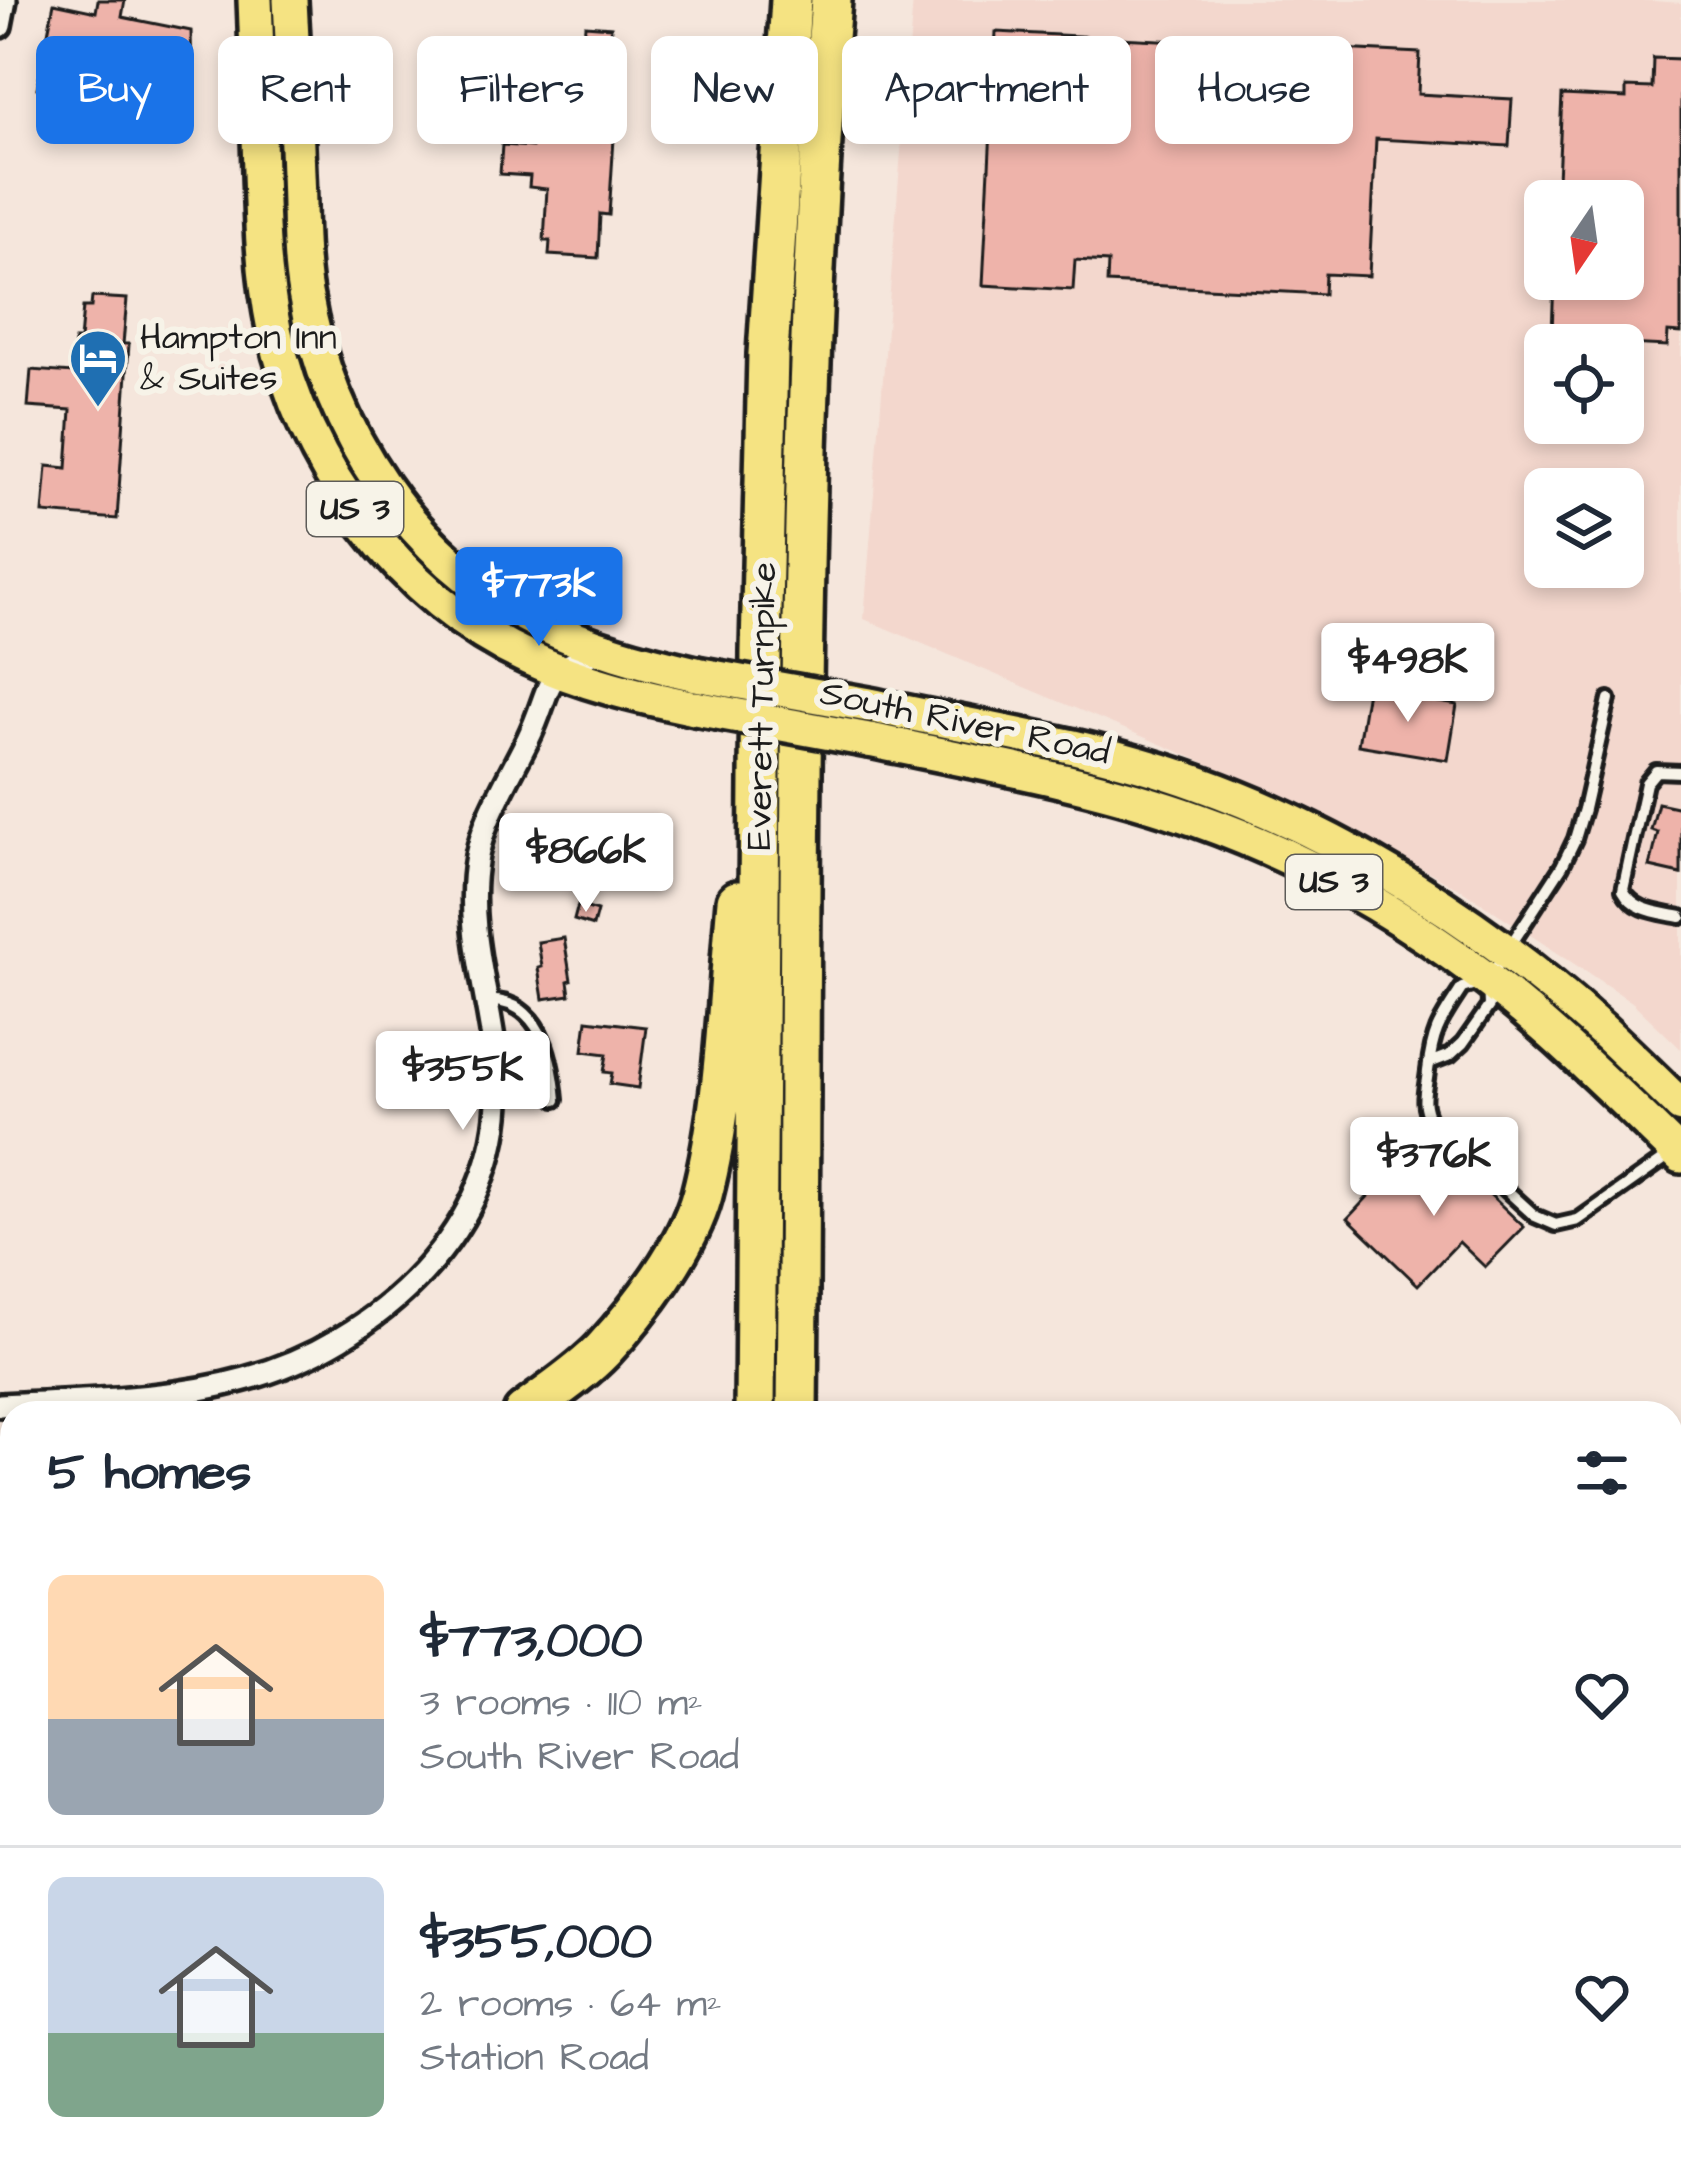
<!DOCTYPE html>
<html lang="en">
<head>
<meta charset="utf-8">
<style>
  :root { --surface:#fff; --page:#f2f2f3; --text:#1f2937; --muted:#747a83; --line:#e0e1e3; --accent:#1a73e8 }
  body { margin:0; font-family:"Architects Daughter",sans-serif; background:var(--page); color:var(--text); height:100vh; display:flex; flex-direction:column; font-size:45px; white-space:nowrap }
  * { box-sizing:border-box; margin:0 }
  p { font-size:39px; color:var(--muted) }
  .icon { flex:none; width:66px; height:66px; fill:none; stroke:currentColor; stroke-width:2; stroke-linecap:round; stroke-linejoin:round }
  .map { position:relative; flex:1; overflow:hidden }
  .sheet { position:absolute; left:0px; top:1401px; width:1683px; height:771px; display:flex; flex-direction:column; background:var(--surface); border-radius:36px 36px 0 0; box-shadow:0 6px 18px #0003 }
  .sheet>* { flex:none }
  .banner { position:absolute; left:36px; top:36px; width:1611px; height:108px; display:flex; gap:24px }
  .needle { width:78px; rotate:193deg }
  .tools { position:absolute; left:1524px; top:180px; display:grid; gap:24px }
  .tools a { display:grid; place-items:center; width:120px; height:120px; border-radius:18px; background:var(--surface); box-shadow:0 6px 18px #0003; font-size:60px }
  .price { position:absolute; translate:-50% -102px; padding:0 27px; border-radius:12px; background:#fff; color:#222; font-size:39px; line-height:78px; filter:drop-shadow(0 3px 6px #0008) }
  .price::after { content:''; position:absolute; left:50%; top:72px; width:36px; height:27px; margin-left:-18px; background:inherit; clip-path:polygon(0 0,100% 0,50% 100%) }
  .price.on { background:var(--accent); color:#fff }
  ul { padding:0; list-style:none }
  li { display:flex; align-items:center; gap:36px; height:300px; padding:0 48px }
  li+li { border-top:3px solid var(--line) }
  li span { display:grid; place-items:center; flex:none; width:336px; height:240px; border-radius:18px; color:#555 }
  li>.icon { margin-inline-start:auto }
  span .icon { width:144px; height:144px; fill:#fffc; stroke-width:1 }
  li b { font-size:51px }
  h2 { display:flex; justify-content:space-between; align-items:center; height:144px; padding:0 48px; font-size:51px }
  .pill { padding:0 42px; border-radius:18px; background:var(--surface); box-shadow:0 6px 18px #0003; font-size:42px; line-height:108px }
  .pill.on { background:var(--accent); color:#fff }
  .map>svg:first-child { display:block }
</style>
</head>
<body>
<div class="map">
<svg width="1681" height="2170" viewBox="0 0 1681 2170">
  <rect width="100%" height="100%" fill="#f5e6dc"/>
  <filter id="ink" filterUnits="userSpaceOnUse"><feTurbulence type="fractalNoise" baseFrequency=".00833" numOctaves="2"/><feDisplacementMap in="SourceGraphic" scale="24" xChannelSelector="R" yChannelSelector="G"/><feConvolveMatrix kernelMatrix="1 2 1 2 8 2 1 2 1" color-interpolation-filters="sRGB"/></filter>
  <g filter="url(#ink)">
    <!-- built -->
    <path fill="#f3d7cd" fill-rule="evenodd" d="M913,0H1639L1681,3V1049L1632,1002L1462,890L1305,805L864,619ZM1545,201H1623V279H1545ZM1545,345H1623V423H1545ZM1545,489H1623V567H1545Z
      M1041,2160H1567L1566,2170H1046Z"/>
    <!-- water -->
    <path fill="#85c5e6" stroke="#5b8195" stroke-width="3" d="M1317,2160H1415L1417,2170H1316Z"/>
    <!-- building -->
    <path fill="#eeb3aa" stroke="#1c1c1c" stroke-width="3" d="M98,0H125L122,17L191,31L193,120L37,88L54,3L96,12Z
      M585,25L611,27L605,122L615,123L609,215L600,214L598,258L549,255L550,241H544L547,189L529,187L530,176L500,174L502,145L532,147L533,137L548,138L551,88H559V75L571,76L574,35L584,36Z
      M996,32L1420,53L1418,94L1512,99L1509,146L1376,139L1369,276L1325,274L1324,294L1107,283L1108,262L1075,260L1073,290L983,285Z
      M1653,58L1681,59V333L1668,332L1667,346L1565,341V334L1552,333L1554,279H1623V201H1557L1562,95L1626,98V87L1652,88Z
      M92,297L127,299L123,344H129L117,519L43,513L47,466L67,468L71,410L28,407L31,370L73,373L75,340H80L83,307H91Z
      M1367,690L1457,705L1448,760L1358,745Z
      M1658,803L1681,808V874L1650,867L1658,832L1651,830Z
      M578,905L597,911L593,926L574,920Z
      M564,938L571,980L568,981L570,995L543,999L538,968L542,967L538,942Z
      M587,1020L646,1027L638,1088L610,1084L612,1073L604,1072L607,1054L583,1051Z
      M1434,1154L1452,1171L1459,1165L1524,1227L1485,1267L1459,1242L1418,1285L1348,1218L1390,1173L1404,1186Z"/>
    <g fill="none" stroke-linecap="round" stroke-linejoin="round">
      <defs>
        <path id="service" d="M1681,772L1656,771L1646,783L1623,890C1635,912 1658,912 1681,917
          M1479,983L1462,988C1439,1023 1433,1030 1428,1071C1426,1091 1420,1102 1430,1120L1535,1216L1556,1225L1578,1220L1670,1155
          M485,1001C540,997 552,1056 556,1100
          M1429,1063L1450,1055L1463,1043L1489,1006L1488,980L1562,866L1575,839L1584,809L1609,699
          M1671,1437L1681,1436
          M1678,1460L1681,1459
          M1671,1534L1678,1530
          M1671,1543L1681,1559
          M1671,1577L1681,1571
          M1671,1647L1681,1634
          M1671,1658L1681,1661
          M1113,2160L1119,2170
          M1282,2160L1283,2170
          M1443,2160L1444,2170
          M1536,2160V2170"/>
        <path id="minor" d="M0,26L5,0
          M0,1405C81,1400 166,1401 245,1379C376,1344 504,1228 498,1082C494,1008 463,932 477,856C485,815 510,776 528,739C555,683 538,671 606,650
          M1671,1835L1674,1834L1681,1841
          M1671,1879L1681,1886"/>
        <path id="primary" d="M255,0C257,46 258,92 259,137C261,201 261,266 274,329C304,467 399,598 529,658C582,683 637,696 695,708
          M290,0C293,58 296,116 298,174C300,213 298,254 305,293C328,431 412,560 540,623C590,648 643,662 696,674
          M869,705C979,728 1092,745 1198,783C1344,835 1487,926 1602,1030C1629,1055 1655,1081 1681,1106
          M869,740C979,763 1092,782 1198,820C1300,856 1399,913 1485,978C1553,1030 1620,1097 1681,1156"/>
        <path id="motorway" d="M524,1413C550,1393 580,1374 603,1350C640,1310 688,1247 702,1195C726,1103 728,996 737,901
          M755,1413L761,651L768,354L791,0
          M797,1413C802,942 793,470 831,0
          M0,1613L12,1610
          M0,1813L12,1820
          M0,2012L12,2023
          M161,2160L172,2170
          M628,2160L644,2170
          M672,2160L685,2170
          M744,2160V2170
          M931,2160L935,2170
          M792,2170V2160"/>
      </defs>
      <!-- service casing -->
      <use href="#service" stroke="#1c1c1c" stroke-width="20"/>
      <!-- minor casing -->
      <use href="#minor" stroke="#1c1c1c" stroke-width="30"/>
      <!-- primary casing -->
      <use href="#primary" stroke="#1c1c1c" stroke-width="42"/>
      <!-- motorway casing -->
      <use href="#motorway" stroke="#1c1c1c" stroke-width="48"/>
      <!-- service -->
      <use href="#service" stroke="#f7f3e8" stroke-width="10"/>
      <!-- minor -->
      <use href="#minor" stroke="#f7f3e8" stroke-width="21"/>
      <!-- primary -->
      <use href="#primary" stroke="#f5e382" stroke-width="33"/>
      <!-- motorway -->
      <use href="#motorway" stroke="#f5e382" stroke-width="39"/>
      <defs>
        <path id="primary-bridge" d="M696,674L869,705
          M695,708L869,740"/>
      </defs>
      <!-- primary-bridge casing -->
      <use href="#primary-bridge" stroke="#1c1c1c" stroke-width="42" stroke-linecap="butt"/>
      <!-- primary-bridge -->
      <use href="#primary-bridge" stroke="#f5e382" stroke-width="33"/>
    </g>
  </g>
  <!-- icons -->
  <defs>
    <symbol id="hotel-pin" viewBox="-11 -11 22 30"><path d="M0 17L-7.5 6A9.5 9.5 0 1 1 7.5 6Z" fill="#1f6fb2" stroke="#f7f3e8"/><path d="M-6-4.5h1.5V1H6V5H4.5V3h-9V5H-6ZM-4 0a1.8 1.8 0 1 1 3.6 0ZM.5 0V-2.5h3Q6-2.5 6 0Z" fill="#fff"/></symbol>
  </defs>
  <g fill-rule="evenodd">
    <use href="#hotel-pin" x="65" y="325" width="66" height="90"/>
  </g>
  <g text-anchor="middle" dominant-baseline="central" stroke-width="12" stroke-linejoin="round" paint-order="stroke">
    <!-- shield labels -->
    <g fill="#f7f3e8" stroke="#5e5c59" stroke-width="3">
      <rect x="307" y="482" width="96" height="54" rx="9"/>
      <rect x="1286" y="855" width="96" height="54" rx="9"/>
    </g>
    <g font-size="33" font-weight="bold" fill="#1c1c1c">
      <text x="355" y="509">US 3</text>
      <text x="1334" y="882">US 3</text>
    </g>
    <!-- poi labels -->
    <g font-size="36" fill="#1c1c1c" stroke="#f7f3e8" text-anchor="start">
      <text x="140" y="337">Hampton Inn<tspan x="140" dy="41">&amp; Suites</tspan></text>
    </g>
    <!-- street labels -->
    <g font-size="36" fill="#1c1c1c" stroke="#f7f3e8">
      <text transform="translate(762 706) rotate(-89)">Everett Turnpike</text>
      <text transform="translate(965 723) rotate(12)">South River Road</text>
    </g>
  </g>
</svg>
<div class="tools">
<a><svg class="needle" viewBox="-14 -14 28 28"><path d="M0-13l5 13h-10z" fill="#e53935"/><path d="M0 13l5-13h-10z" fill="#747a83"/></svg></a>
<a><svg class="icon" aria-label="locate" viewBox="0 0 24 24"><circle cx="12" cy="12" r="6"/><path d="M12 2v4M12 18v4M2 12h4M18 12h4"/></svg></a>
<a><svg class="icon" aria-label="layers" viewBox="0 0 24 24"><path d="M12 4l9 5-9 5-9-5zM3 14l9 5 9-5"/></svg></a>
</div>
<b class="price on" style="left:539px;top:649px">$773K</b>
<b class="price" style="left:1408px;top:725px">$498K</b>
<b class="price" style="left:586px;top:915px">$866K</b>
<b class="price" style="left:463px;top:1133px">$355K</b>
<b class="price" style="left:1434px;top:1219px">$376K</b>
<div class="banner">
<a class="pill on">Buy</a>
<a class="pill">Rent</a>
<a class="pill">Filters</a>
<a class="pill">New</a>
<a class="pill">Apartment</a>
<a class="pill">House</a>
</div>
<section class="sheet">
<h2>5 homes<svg class="icon" aria-label="filters" viewBox="0 0 24 24"><path d="M4 7h16M4 17h16"/><circle cx="9" cy="7" r="2"/><circle cx="15" cy="17" r="2"/></svg></h2>
<ul>
<li><span style="background:linear-gradient(#ffd9b3 60%,#9aa5b1 0)"><svg class="icon" aria-label="home" viewBox="0 0 24 24"><path d="M3 11l9-7 9 7M6 9v11h12V9"/></svg></span><div><b>$773,000</b><p>3 rooms · 110 m²</p><p>South River Road</p></div><svg class="icon" aria-label="heart" viewBox="0 0 24 24"><path d="M12 20l-8-8c-3-5 5-10 8-4 3-6 11-1 8 4z"/></svg></li>
<li><span style="background:linear-gradient(#c9d6e8 65%,#7fa58c 0)"><svg class="icon" aria-label="home" viewBox="0 0 24 24"><path d="M3 11l9-7 9 7M6 9v11h12V9"/></svg></span><div><b>$355,000</b><p>2 rooms · 64 m²</p><p>Station Road</p></div><svg class="icon" aria-label="heart" viewBox="0 0 24 24"><path d="M12 20l-8-8c-3-5 5-10 8-4 3-6 11-1 8 4z"/></svg></li>
</ul>
</section>
</div>
</body>
</html>
